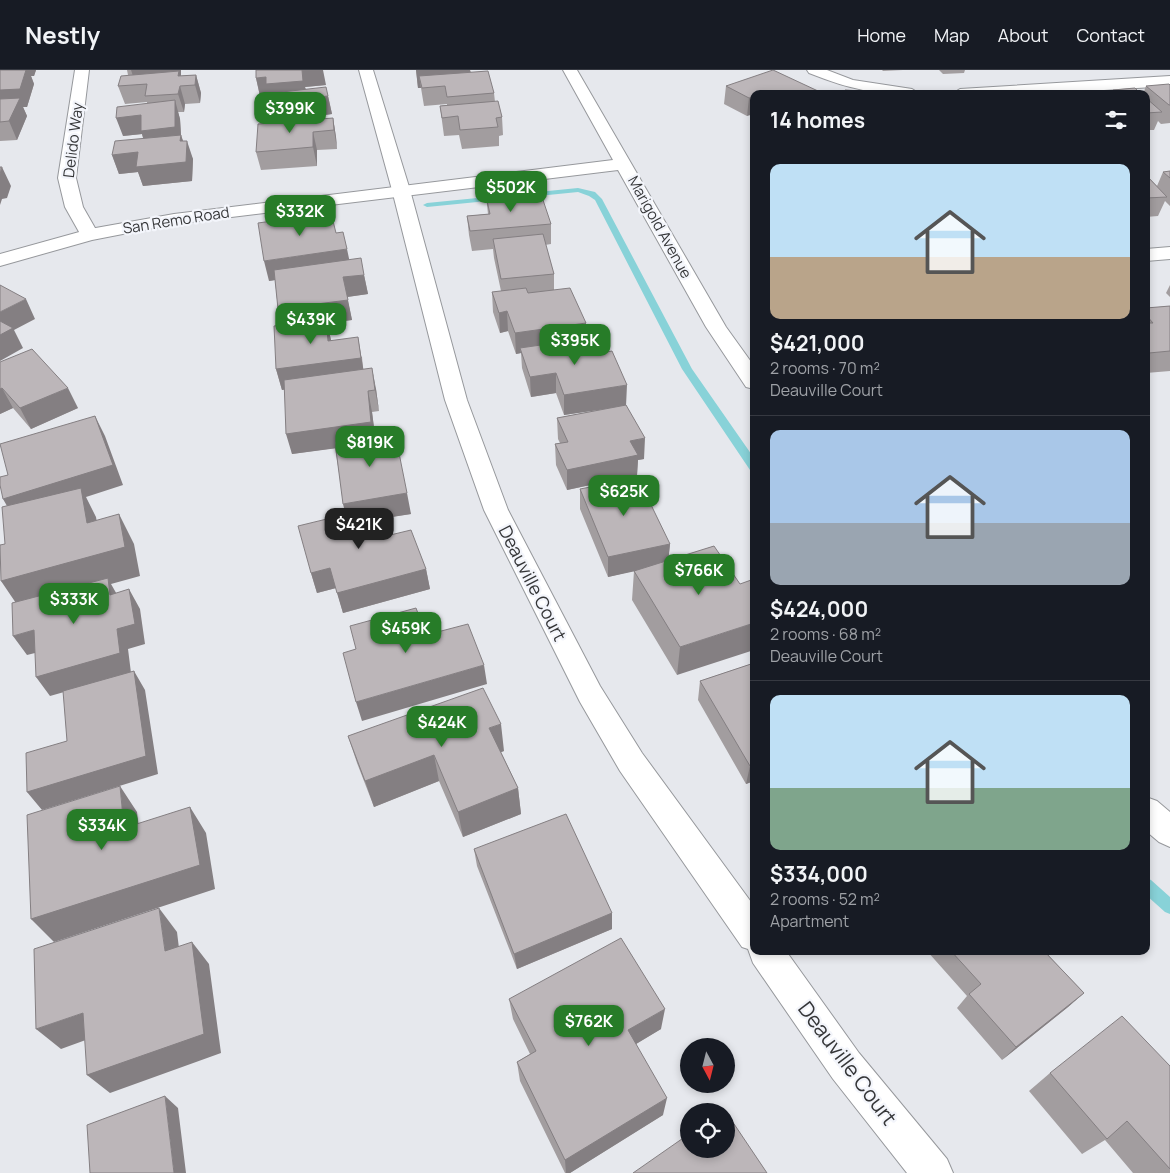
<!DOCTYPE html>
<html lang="en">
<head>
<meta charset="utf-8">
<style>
  :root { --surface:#171b24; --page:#242831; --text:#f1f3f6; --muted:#9ea1a6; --line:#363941; --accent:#277c28 }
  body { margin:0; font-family:Manrope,sans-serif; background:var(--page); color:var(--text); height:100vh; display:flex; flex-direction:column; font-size:19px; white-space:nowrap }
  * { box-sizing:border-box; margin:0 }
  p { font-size:16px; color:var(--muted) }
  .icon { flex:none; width:28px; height:28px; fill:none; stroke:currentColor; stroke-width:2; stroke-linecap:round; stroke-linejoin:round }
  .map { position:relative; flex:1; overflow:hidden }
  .sheet { position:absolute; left:750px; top:20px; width:400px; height:865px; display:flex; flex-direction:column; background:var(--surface); border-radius:10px; box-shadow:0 2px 8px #0003 }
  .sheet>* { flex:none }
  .needle { width:32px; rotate:173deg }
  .controls { position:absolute; left:680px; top:968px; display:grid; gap:10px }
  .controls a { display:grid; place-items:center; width:55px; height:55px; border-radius:50%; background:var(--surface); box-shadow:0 2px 8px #0003; font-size:25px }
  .price { position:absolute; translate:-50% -42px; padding:0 11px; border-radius:10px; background:var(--accent); color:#fff; font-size:16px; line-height:32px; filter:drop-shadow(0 1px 2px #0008) }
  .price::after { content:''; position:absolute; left:50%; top:30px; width:15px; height:11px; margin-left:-8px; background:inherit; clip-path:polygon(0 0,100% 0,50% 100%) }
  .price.on { background:#222; color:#fff }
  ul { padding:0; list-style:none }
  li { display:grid; align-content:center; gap:10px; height:265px; padding:0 20px }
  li+li { border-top:1px solid var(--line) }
  li span { display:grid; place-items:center; height:155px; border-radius:10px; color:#555 }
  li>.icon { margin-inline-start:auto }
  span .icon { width:90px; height:90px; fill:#fffc; stroke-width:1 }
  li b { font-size:21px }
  h2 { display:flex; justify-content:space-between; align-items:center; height:60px; padding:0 20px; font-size:21px }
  header { display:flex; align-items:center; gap:30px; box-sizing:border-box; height:70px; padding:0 25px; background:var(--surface); border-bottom:1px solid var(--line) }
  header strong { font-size:24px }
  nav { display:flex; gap:28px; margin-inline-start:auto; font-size:18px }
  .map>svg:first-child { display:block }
</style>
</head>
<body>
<header>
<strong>Nestly</strong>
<nav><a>Home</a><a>Map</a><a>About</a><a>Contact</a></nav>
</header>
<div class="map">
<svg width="1170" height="1103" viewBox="0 0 1170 1103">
  <rect width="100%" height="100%" fill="#e6e8ed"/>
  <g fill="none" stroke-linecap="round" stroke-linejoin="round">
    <!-- stream -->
    <path fill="#88d2d8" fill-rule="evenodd" d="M578,118L595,122L602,129L692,299L754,388V401L750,400L682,299L595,130L589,126L578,122L427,137L423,135L427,133Z
      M1146,808L1151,810L1170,827V844L1165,842L1146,825Z"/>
    <defs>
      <path id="street" d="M75,0H89L76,108L83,137L99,165L97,169H83L65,137L58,108Z
        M359,0H373L410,120L467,330L508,440L600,616L642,683L754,836V881H786L859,983L947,1089L953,1103H907L833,1009L753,893L748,879L742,877L620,701L580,632L484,440L445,330L392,120Z
        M807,0H827L853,10L912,19L920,24C873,24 852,20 809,3Z
        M1170,6V16L1038,24H952L960,19Z
        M1170,177V189L1146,191V179Z"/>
      <path id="secondary" d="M563,0H577L726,257L754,296V319L746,317L706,257L618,100L174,154L92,170L0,196V184L90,159L174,144L613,90Z
        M1146,727L1157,731L1170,742V777L1159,772L1146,761Z"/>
    </defs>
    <!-- street casing -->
    <use href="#street" stroke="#96989c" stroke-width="2"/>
    <!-- secondary casing -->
    <use href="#secondary" stroke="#96989c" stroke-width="2"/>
    <!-- street -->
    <use href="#street" fill="#fff" fill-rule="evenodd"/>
    <!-- secondary -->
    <use href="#secondary" fill="#fff" fill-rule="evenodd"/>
  </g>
  <!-- wall -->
  <path fill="#a29d9f" d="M0,0H36L34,6H31L34,14L27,37H23L27,46L17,70L0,71Z
    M127,0H181V6L196,5L201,23L200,33L185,34L184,42H178L180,49L181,65L183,71L193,89L192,111L143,116L138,102L119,104L112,85L143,68L142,64L123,66L147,33V32L125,34L118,16L132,5H128Z
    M416,0H470L471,2L494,23L495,32L502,47L503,65L499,66V76L462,79L459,65L444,66L440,36L447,35V34L424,36L421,18H418Z
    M882,0H903L883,1Z
    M939,0H965L964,3L943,4Z
    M256,8L326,15L305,17L306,19L328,26L332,44L310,47V50L333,48L336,67L337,79L317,80V96L261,100L256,82L270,53L265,26H260Z
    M1170,15V53L1161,54L1158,51L1154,60H1146V24H1143L1146,16Z
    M726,16L817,24H754L747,46L724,34Z
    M1170,101V136L1165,131L1158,146L1146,147V105L1157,116L1163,102Z
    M486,126L532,131L551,154V174L545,175L554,204V220L586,268L597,284L626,335L644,389L638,390L637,405L567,420L556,395L555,374L560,373L558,369L557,348L609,338L564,345L556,323L531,327L522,298L521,283L516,284L508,261L500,263L493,242L492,222L501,221L494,188L493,179L472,181L469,165L467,146L488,144Z
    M336,163L349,190L364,205L368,224L347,227L352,250L327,253L331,270L362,287L363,299L376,319L379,341L372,342L375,366L411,444L376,449L382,467L426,499L430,519L343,543L336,518L317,523L311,503L346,445L335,378L292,384L285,319L282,320L276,299L282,255L278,239L275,210L269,211Z
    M1170,215V227L1166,223Z
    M1170,236V301L1146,303V238Z
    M0,292L78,338L31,359L13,338L0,344Z
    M580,419L670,474L668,491L714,476L677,605L632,530L634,501L637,500L608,507L580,439Z
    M754,593V711L746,714L698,630L700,611Z
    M348,666L504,681L501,682L518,718L521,744L463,767L439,711L374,737L357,693Z
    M474,779L612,843V859L517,899L477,796Z
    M927,881H1044L1084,923L1068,937L1002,990L957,938L967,926Z
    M509,929L661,959L636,974L663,1045L570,1103H565L520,1011L517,992L530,984L513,949Z
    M1170,996V1103H1133L1105,1070L1082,1084L1029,1021L1050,1003Z"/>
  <!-- shaded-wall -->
  <path fill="#847f82" d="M0,0H36L34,6H31L34,14L27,37H23L27,46L17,70L9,51L0,39Z
    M131,0H181V6L147,14L136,15Z
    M302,0H323L326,15L305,17L307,29L328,26L332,44L310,47L312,59L273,64L268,46V25L260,26L256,8Z
    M416,0H470L471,11L419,6L421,18H418Z
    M196,5L201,23L200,33L195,15Z
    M180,16L185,34L184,42L178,24Z
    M754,27V44L747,46L749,28Z
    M175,30L180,49L181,65L187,83V71L193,89L192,111L143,116L138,102L119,104L112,85L147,80L142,64L123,66L116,48Z
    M333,48L336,67L337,79L334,60Z
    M313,62L317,80V96L313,77Z
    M2,97L11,116L7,128L2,129L0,135V104Z
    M347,179L351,198L269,211L264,191Z
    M364,205L368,224L347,227L343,207Z
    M26,229L35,249L14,260L23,278L0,291V242Z
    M348,230L352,250L327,253L331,270L333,291L283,259L278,239Z
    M507,241L508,261L500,263L499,243Z
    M586,253V273L520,278L521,283L516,284L515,263Z
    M358,267L365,309L282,320L276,299Z
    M372,298L376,319L379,341L375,320Z
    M556,303V323L531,327L530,307Z
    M627,315L626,336L564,345V325Z
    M2,318L13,338L0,344V319Z
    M68,318L78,338L31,359L20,338Z
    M368,321L372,342L376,373L292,384L286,364Z
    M95,346L105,366L123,415L86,427L96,447L102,482L87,453L15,450L3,429Z
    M645,368L644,389L638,390L637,405L567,420V400L630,371Z
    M407,423L411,444L348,454L343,434Z
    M119,444L134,474L140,506L111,514L119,528L20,539L1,511Z
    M670,474L668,494L608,507V487Z
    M330,498L336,518L317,523L311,503Z
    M426,499L430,519L343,543L337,523Z
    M129,519L140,539L145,574L128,579L131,603L50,626L36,607L117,559Z
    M754,553V580L677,605L680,577Z
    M34,560L47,580L27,585L13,566Z
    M484,595L487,614L362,651L356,632Z
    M134,601L145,620L158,704L42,740L27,722Z
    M501,654L504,681L493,685L489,658Z
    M434,685L439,711L374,737L365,711Z
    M754,695V711L746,714L750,696Z
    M120,716L137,742L142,783L124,758Z
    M518,718L521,744L463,767L458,742Z
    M190,737L206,763L215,819L54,872L31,849Z
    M159,838L177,862L182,903L165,881Z
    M612,843V859L517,899L514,884Z
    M192,872L209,894L221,983L110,1023L87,1005Z
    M1084,923L1068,937L1002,990L1016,977Z
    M665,939L661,959L626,980L628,960Z
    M83,943L105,963L61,979L36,959Z
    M165,1026L178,1038L186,1103H174Z
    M667,1028L663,1045L570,1103H566L565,1090Z"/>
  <!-- building -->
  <path fill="#bcb6b9" stroke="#847f82" d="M0,0H26L20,19L0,20Z
    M256,0H302L303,11L266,14V7L256,8Z
    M773,0L818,21L811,24H770L767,22L762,24H754V27L749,28L726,16Z
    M179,1L178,6L196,5L195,15L180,16L178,24L145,26L147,14L118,16L121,6Z
    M488,1L494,23L447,27L445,16L422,18L419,6Z
    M1169,14L1170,15V35H1169L1146,16Z
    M326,17L328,26L305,29L309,41L268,46L264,24Z
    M1135,18L1141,24H1097L1116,23L1113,20Z
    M845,20L908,24H845Z
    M1041,22L1043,24H1021Z
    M20,28L9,51L0,52V29Z
    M1146,28L1162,42L1146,43Z
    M175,30V57L141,61V45L116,48L117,37Z
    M498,31L502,47L496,48L498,57L460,60L458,46L442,48L440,36Z
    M333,48L334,60L313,62V77L256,82L258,54Z
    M181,65L180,71H187L186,92L136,97L138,82L112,85L115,71Z
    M0,97H2L0,104Z
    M1170,101V108L1163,102Z
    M1146,105L1167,127L1146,128Z
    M529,122L532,131L543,130L551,154L470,161L467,146L490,144L486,126Z
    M331,143L336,163L343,162L347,179L264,191L258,153Z
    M543,164L554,204L501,209L493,169Z
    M361,188L364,205L343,207L348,230L278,239L274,200Z
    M0,215L26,229L0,242Z
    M526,218L528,223L570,218L586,253L515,263L507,241L499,243L492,222Z
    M1170,236V281L1149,283L1146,279V253H1153L1146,245V238Z
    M326,249L328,271L358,267L361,288L276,299L274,256Z
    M0,251L13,258L0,265Z
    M590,268L597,284L612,281L627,315L564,325L556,303L530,307L520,278Z
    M32,279L68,318L20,338L2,318L0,319V292Z
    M372,298L375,320L368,321L371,352L286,364L284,310Z
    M626,335L645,368L630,371L638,385L567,400L555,374L568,372L557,348Z
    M95,346L113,395L3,429L0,415V407L8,405L0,374Z
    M395,363L407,423L343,434L335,372Z
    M638,408L670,474L608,487L580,419Z
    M81,418L87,453L119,444L125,477L1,511L0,475L5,474L2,437Z
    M372,438L382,467L411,460L426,499L337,523L330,498L311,503L298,456Z
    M714,476L740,514L754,509V553L680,577L634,501Z
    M108,508L110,525L129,519L135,554L117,559L120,583L36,607L34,560L13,566L12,533Z
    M416,538L426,565L468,554L484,595L356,632L343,583L356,579L350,556Z
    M754,593V695L750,696L700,611Z
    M134,601L146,686L27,722L26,683L67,671L63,621Z
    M483,618L501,654L489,658L518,718L458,742L434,685L365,711L348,666Z
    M120,716L124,758L190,737L200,795L31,849L27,745Z
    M566,744L612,843L514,884L474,779Z
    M159,838L165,881L192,872L204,964L87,1005L83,943L36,959L34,879Z
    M621,868L665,939L628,960L667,1028L565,1090L517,992L536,981L509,929Z
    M951,881H1044L1084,923L1016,977L969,924L981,914Z
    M1122,946L1170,996V1099L1127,1051L1107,1069L1050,1003Z
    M165,1026L174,1103H90L87,1055Z
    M726,1042L767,1103H633L689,1064V1079H726Z"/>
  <g text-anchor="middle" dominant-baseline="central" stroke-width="4.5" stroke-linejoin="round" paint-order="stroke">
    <!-- far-street labels -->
    <g font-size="15" fill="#353638" stroke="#f3f5fb">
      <text transform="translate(73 70) rotate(-83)">Delido Way</text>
      <text transform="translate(176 150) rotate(-9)">San Remo Road</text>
      <text transform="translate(660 157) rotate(61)">Marigold Avenue</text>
    </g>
    <!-- street labels -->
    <g font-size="18" fill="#353638" stroke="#f3f5fb">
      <text transform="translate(533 513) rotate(63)">Deauville Court</text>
    </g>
    <!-- near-street labels -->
    <g font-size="21" fill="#353638" stroke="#f3f5fb">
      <text transform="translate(848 993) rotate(53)">Deauville Court</text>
    </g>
  </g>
</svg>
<div class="controls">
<a><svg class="needle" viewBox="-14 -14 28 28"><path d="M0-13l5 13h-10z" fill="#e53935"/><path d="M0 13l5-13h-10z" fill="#9ea1a6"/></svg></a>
<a><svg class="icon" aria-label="locate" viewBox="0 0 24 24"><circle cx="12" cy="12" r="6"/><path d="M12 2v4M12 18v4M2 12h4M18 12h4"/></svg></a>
</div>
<b class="price" style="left:290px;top:64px">$399K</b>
<b class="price" style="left:511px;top:143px">$502K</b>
<b class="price" style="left:300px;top:167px">$332K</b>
<b class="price" style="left:311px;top:275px">$439K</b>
<b class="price" style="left:575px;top:296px">$395K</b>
<b class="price" style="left:370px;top:398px">$819K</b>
<b class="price" style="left:624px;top:447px">$625K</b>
<b class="price on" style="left:359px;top:480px">$421K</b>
<b class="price" style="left:699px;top:526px">$766K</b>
<b class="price" style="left:74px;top:555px">$333K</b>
<b class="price" style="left:406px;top:584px">$459K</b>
<b class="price" style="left:442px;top:678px">$424K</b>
<b class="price" style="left:102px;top:781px">$334K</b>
<b class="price" style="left:589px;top:977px">$762K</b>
<section class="sheet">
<h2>14 homes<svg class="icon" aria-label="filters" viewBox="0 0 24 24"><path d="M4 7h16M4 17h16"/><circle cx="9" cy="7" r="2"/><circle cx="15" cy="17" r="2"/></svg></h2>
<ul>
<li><span style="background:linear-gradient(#bfe0f5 60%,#b9a48a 0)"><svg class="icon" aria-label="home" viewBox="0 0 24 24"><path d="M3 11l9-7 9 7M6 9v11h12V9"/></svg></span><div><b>$421,000</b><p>2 rooms · 70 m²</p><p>Deauville Court</p></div></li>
<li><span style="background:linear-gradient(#a9c7e8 60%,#9aa5b1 0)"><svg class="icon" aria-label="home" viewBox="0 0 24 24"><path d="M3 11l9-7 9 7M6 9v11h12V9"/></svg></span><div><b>$424,000</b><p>2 rooms · 68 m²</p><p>Deauville Court</p></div></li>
<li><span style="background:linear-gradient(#bfe0f5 60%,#7fa58c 0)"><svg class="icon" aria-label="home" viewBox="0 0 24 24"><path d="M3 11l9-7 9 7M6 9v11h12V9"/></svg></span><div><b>$334,000</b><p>2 rooms · 52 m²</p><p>Apartment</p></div></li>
</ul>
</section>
</div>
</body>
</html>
